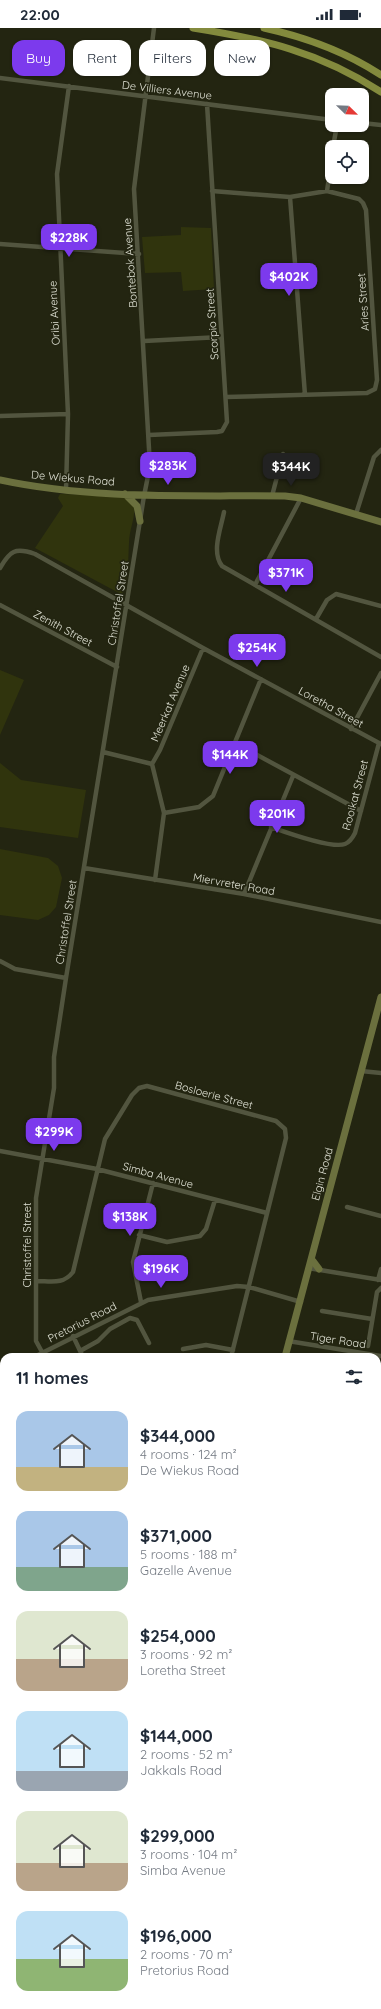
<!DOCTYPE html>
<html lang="en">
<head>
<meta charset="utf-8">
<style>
  :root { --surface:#fff; --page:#f2f2f3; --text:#1f2937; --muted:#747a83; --accent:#7c3aed }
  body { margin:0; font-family:Quicksand,sans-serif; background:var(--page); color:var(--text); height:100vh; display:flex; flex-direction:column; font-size:15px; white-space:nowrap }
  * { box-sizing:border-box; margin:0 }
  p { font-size:13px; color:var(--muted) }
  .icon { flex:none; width:22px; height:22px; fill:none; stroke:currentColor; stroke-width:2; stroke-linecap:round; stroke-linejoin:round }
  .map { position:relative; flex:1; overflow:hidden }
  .drawer { position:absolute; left:0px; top:1325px; width:381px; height:656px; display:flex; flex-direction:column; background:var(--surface); border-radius:12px 12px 0 0; box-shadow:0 1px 3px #0004 }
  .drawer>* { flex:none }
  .hud { position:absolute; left:12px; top:12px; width:357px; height:36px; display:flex; gap:8px }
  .needle { width:26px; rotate:113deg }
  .tools { position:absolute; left:325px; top:60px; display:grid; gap:8px }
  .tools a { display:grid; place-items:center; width:44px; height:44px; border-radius:8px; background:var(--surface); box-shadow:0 1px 3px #0004; font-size:20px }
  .price { position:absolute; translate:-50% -34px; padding:0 9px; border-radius:8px; background:var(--accent); color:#fff; font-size:13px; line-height:26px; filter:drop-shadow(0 1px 2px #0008) }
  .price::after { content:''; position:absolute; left:50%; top:24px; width:12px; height:9px; margin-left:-6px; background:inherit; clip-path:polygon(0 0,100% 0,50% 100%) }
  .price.selected { background:#222; color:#fff }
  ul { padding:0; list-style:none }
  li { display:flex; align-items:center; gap:12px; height:100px; padding:0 16px }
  li span { display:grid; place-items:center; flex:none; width:112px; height:80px; border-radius:12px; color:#555 }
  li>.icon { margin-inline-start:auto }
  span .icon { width:48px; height:48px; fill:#fffc; stroke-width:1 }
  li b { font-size:17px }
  h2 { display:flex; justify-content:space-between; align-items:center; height:48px; padding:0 16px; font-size:17px }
  .pill { padding:0 14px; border-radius:12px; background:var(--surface); box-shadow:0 1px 3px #0004; font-size:14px; line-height:36px }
  .pill.selected { background:var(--accent); color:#fff }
  .status { display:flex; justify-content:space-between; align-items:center; height:28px; padding:0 20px; background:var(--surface); direction:ltr }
  .status svg { height:11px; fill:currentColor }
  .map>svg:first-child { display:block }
</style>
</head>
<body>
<div class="status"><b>22:00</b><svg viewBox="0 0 49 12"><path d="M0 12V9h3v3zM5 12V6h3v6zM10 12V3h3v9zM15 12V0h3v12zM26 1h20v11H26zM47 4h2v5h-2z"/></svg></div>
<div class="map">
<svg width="381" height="1981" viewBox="0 0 381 1981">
  <rect width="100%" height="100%" fill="#232511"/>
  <!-- green -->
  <path fill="#30340d" d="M181,199L211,200L214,261L183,263L181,244L145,245L142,209L181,207Z
    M60,466L124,468L134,475C136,490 129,501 129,515C128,531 129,549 123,565H119L35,520L63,478L58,470Z
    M0,642L24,652L0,707Z
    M0,735L21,752L86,762L78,810L0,799Z
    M0,821L48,830L58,838L62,850L56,879L49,887L38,892L0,887Z"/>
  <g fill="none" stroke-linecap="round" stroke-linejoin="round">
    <!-- street -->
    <path stroke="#52553f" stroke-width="4.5" d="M0,50L332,92
      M362,95L381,97
      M333,119L337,97
      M212,163L290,169L327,163L359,171L363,175L366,182L377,352L375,361L367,365L226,369
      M327,163L332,129
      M290,169L305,367
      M0,216L139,226
      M144,313L221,309
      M0,388L68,386
      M149,407L217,404L222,403L227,394L207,76
      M66,463L68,386L57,146L69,58
      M272,468L283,426
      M224,484C221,500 211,524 222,538L381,629
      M356,486L374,429L381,422
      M0,540C10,523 15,519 35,526L203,620L381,716
      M255,557L301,470
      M0,577L117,639
      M316,591L327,572L336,566L381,578
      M351,701L381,645
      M235,715L361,783
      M103,724L152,736L164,785L155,852
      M152,736L160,722L203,620
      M164,785L199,779L213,768L261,651
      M271,799C285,804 332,821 345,816C350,814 353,809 355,805L379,715
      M84,840L244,866L381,894
      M244,866L293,748
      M0,933L15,941L66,950
      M361,1043L381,1045
      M0,1123L97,1141L267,1185
      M347,1179L381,1188
      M139,1207L167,1214L200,1208L206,1201L215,1172
      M308,1240L381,1252
      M378,1252L381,1241
      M36,1253C51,1253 63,1257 73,1244L105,1111L132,1067L139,1060L147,1058L276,1093L285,1101L286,1110L231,1329
      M141,1274L133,1234L153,1155
      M322,1283L372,1291
      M73,1308L83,1329
      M288,1313L381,1328
      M368,1318L377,1264L381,1260
      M183,1321L206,1317L233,1322
      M80,1323L98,1313L110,1301L130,1290L137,1292L149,1315
      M42,1324L36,1313V1170L54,1060V1029L66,950L144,468L150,438L134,161L154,0
      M34,1329L148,1272L237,1258L249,1259L301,1274
      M0,1360L4,1356
      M0,1413L4,1418
      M379,1463L381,1476
      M0,1479L4,1475
      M0,1515L4,1519
      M377,1626L381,1625
      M377,1685L381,1683
      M0,1737L4,1735
      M377,1749L381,1748
      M0,1784L4,1782
      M0,1803L4,1802
      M377,1820L381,1819
      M0,1827L4,1826
      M0,1860L4,1859
      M0,1872L4,1871
      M0,1892L4,1893
      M377,1922L379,1920
      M0,1932L4,1936
      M377,1949L381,1944
      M57,1977L59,1981
      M261,1977L266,1981
      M47,1981L49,1977
      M82,1981L83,1977
      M329,1981L332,1977
      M352,1981L355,1977
      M375,1981H376"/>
    <!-- secondary -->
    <path stroke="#6b703e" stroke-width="7" d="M0,452C93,472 190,467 285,468L301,470L381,494
      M125,466L137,478L140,493
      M313,1233L319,1241
      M285,1329L381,969
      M377,1586L381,1585
      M0,1600L4,1605
      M112,1981L113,1977
      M117,1981L118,1977"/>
    <!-- primary -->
    <path stroke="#838a3d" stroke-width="7" d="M193,0C263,11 320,24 381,64
      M264,0C305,9 346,24 381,47"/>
  </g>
  <g text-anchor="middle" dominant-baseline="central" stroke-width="3.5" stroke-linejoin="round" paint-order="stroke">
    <!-- street labels -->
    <g font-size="11" fill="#dfe1d4" stroke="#232511">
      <text transform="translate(167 62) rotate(7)">De Villiers Avenue</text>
      <text transform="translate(130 235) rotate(-94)">Bontebok Avenue</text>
      <text transform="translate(363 274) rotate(-94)">Aries Street</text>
      <text transform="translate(54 285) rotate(-93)">Oribi Avenue</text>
      <text transform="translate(212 296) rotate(-94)">Scorpio Street</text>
      <text transform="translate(73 450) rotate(5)">De Wiekus Road</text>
      <text transform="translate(118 575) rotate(-81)">Christoffel Street</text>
      <text transform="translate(63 600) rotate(28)">Zenith Street</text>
      <text transform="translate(170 675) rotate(-67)">Meerkat Avenue</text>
      <text transform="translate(331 679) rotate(29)">Loretha Street</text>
      <text transform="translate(355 767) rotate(-75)">Rooikat Street</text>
      <text transform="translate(234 856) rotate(10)">Miervreter Road</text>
      <text transform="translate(66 894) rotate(-81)">Christoffel Street</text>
      <text transform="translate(214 1067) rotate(15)">Bosloerie Street</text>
      <text transform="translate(322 1146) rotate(-75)">Elgin Road</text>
      <text transform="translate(158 1147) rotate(15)">Simba Avenue</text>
      <text transform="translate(27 1217) rotate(-90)">Christoffel Street</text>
      <text transform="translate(82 1294) rotate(-27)">Pretorius Road</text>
      <text transform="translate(338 1312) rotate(9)">Tiger Road</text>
    </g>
  </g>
</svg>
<div class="tools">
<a><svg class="needle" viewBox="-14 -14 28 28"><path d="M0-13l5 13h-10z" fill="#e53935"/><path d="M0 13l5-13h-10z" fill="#747a83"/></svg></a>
<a><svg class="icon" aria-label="locate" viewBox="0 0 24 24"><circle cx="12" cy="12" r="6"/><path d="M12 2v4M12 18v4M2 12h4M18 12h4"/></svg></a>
</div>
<b class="price" style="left:69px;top:230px">$228K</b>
<b class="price" style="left:289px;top:269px">$402K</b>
<b class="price" style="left:168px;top:458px">$283K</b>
<b class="price selected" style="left:291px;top:459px">$344K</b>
<b class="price" style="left:286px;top:565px">$371K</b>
<b class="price" style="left:257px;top:640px">$254K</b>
<b class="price" style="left:230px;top:747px">$144K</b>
<b class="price" style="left:277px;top:806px">$201K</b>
<b class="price" style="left:54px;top:1124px">$299K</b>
<b class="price" style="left:130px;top:1209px">$138K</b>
<b class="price" style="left:161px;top:1261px">$196K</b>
<div class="hud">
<a class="pill selected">Buy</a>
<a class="pill">Rent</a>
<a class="pill">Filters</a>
<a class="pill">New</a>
</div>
<section class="drawer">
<h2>11 homes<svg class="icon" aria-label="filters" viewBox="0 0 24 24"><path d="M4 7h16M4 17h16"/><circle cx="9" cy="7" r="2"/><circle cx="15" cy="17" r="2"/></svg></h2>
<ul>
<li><span style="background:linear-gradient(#a9c7e8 70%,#c2b280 0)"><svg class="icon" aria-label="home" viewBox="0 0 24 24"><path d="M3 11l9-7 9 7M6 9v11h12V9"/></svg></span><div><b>$344,000</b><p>4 rooms · 124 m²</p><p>De Wiekus Road</p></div></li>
<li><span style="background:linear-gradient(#a9c7e8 70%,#7fa58c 0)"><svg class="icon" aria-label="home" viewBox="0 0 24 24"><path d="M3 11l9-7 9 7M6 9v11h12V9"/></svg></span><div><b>$371,000</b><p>5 rooms · 188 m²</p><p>Gazelle Avenue</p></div></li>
<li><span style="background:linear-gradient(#dfe7d0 60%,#b9a48a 0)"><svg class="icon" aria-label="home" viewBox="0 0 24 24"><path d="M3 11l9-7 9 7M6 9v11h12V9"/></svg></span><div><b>$254,000</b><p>3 rooms · 92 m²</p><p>Loretha Street</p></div></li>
<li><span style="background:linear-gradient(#bfe0f5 75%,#9aa5b1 0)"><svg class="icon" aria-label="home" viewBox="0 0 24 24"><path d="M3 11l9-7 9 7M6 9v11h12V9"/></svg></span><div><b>$144,000</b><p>2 rooms · 52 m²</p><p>Jakkals Road</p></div></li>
<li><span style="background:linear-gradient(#dfe7d0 65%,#b9a48a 0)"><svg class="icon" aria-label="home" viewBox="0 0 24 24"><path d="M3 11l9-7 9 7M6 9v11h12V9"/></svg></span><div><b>$299,000</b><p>3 rooms · 104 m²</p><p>Simba Avenue</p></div></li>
<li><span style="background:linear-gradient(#bfe0f5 60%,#8fb573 0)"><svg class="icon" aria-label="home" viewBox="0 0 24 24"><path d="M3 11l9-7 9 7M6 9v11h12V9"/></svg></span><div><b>$196,000</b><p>2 rooms · 70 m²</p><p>Pretorius Road</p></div></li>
</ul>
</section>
</div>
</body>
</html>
